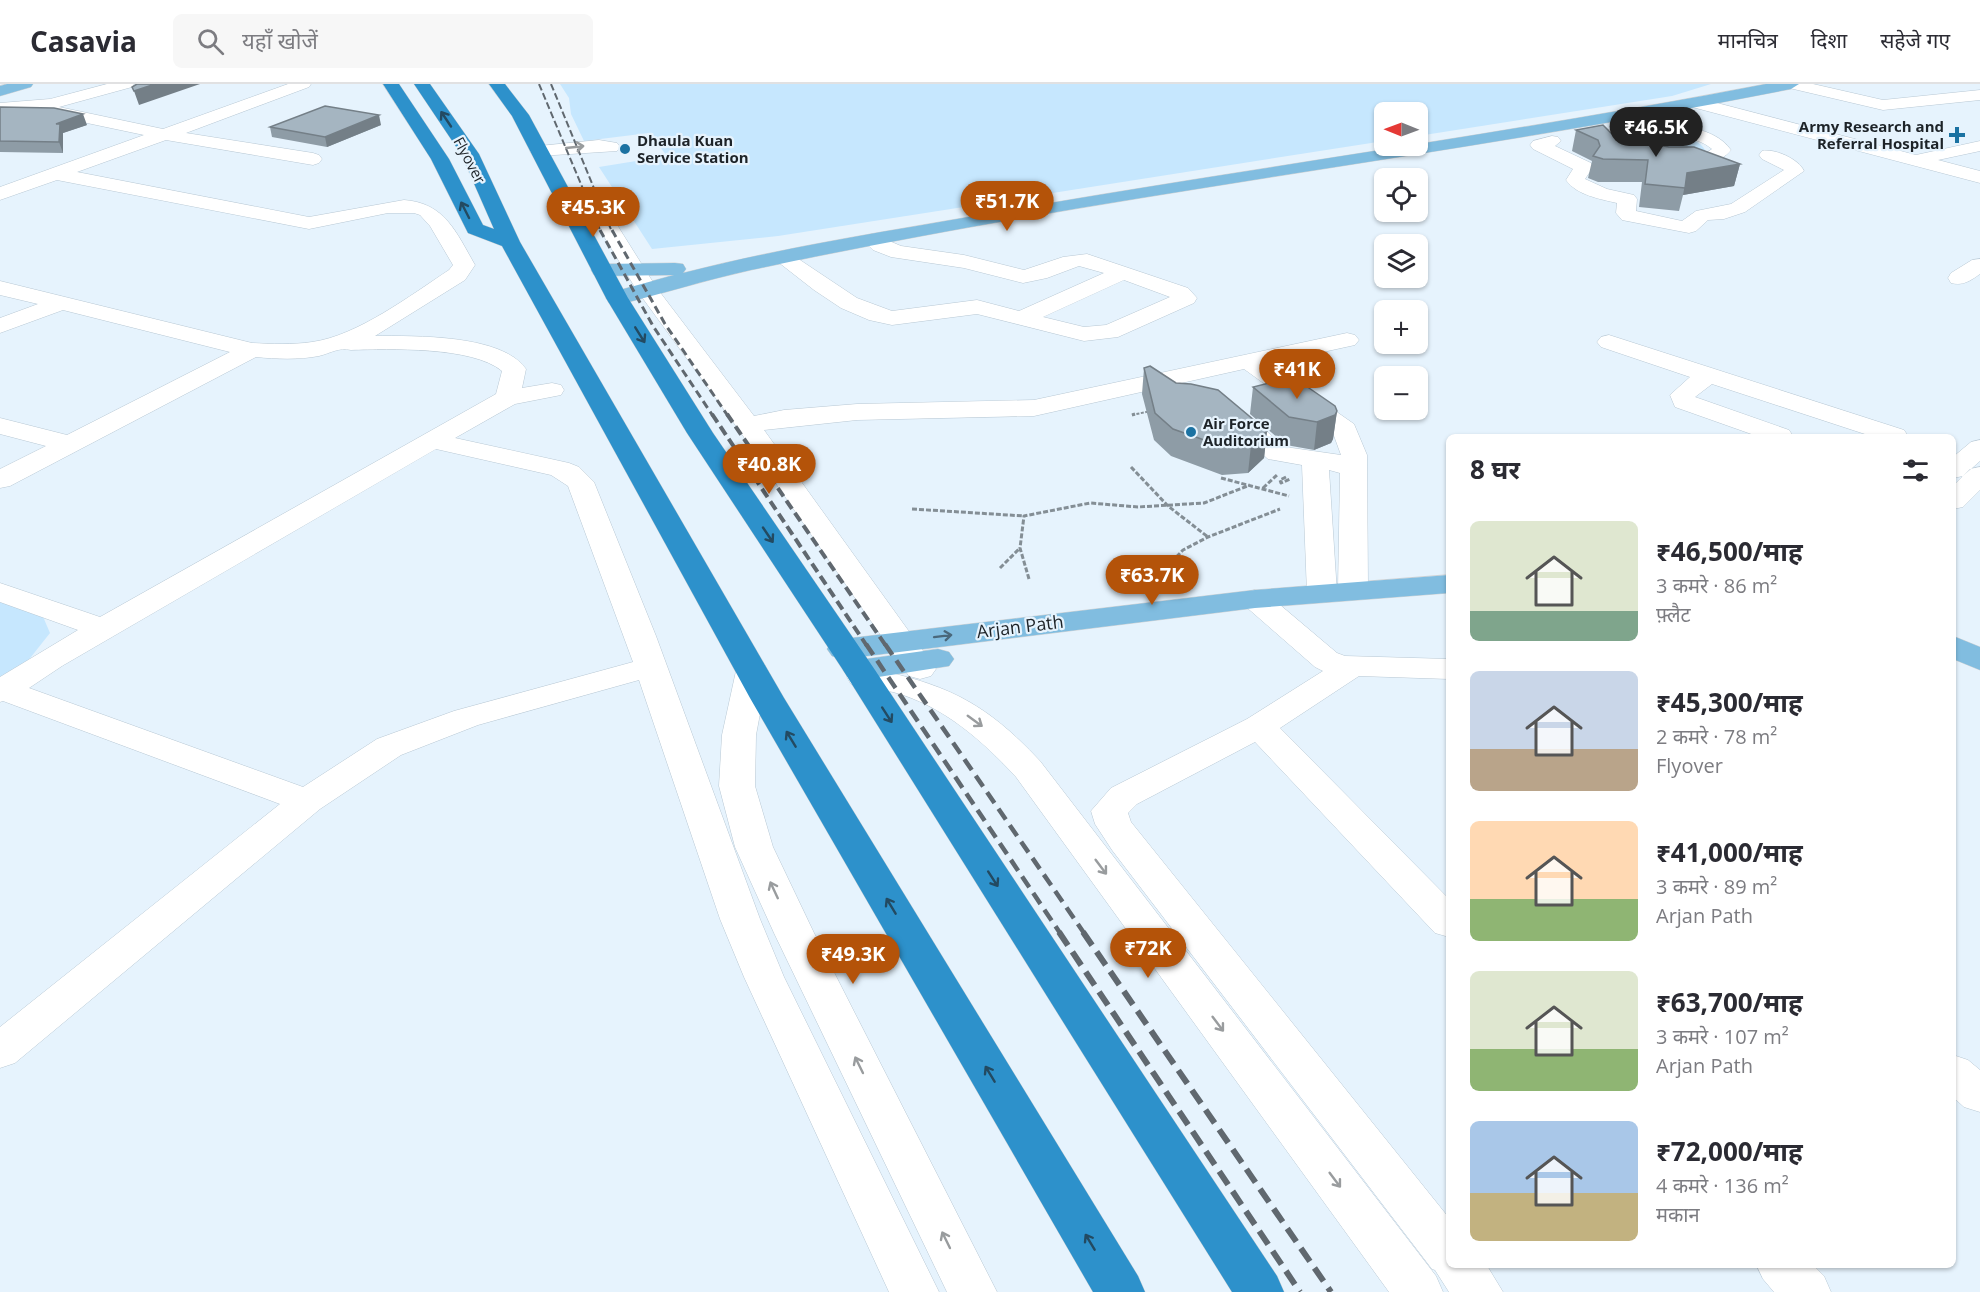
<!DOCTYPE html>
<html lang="hi">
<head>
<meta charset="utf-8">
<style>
  :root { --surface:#fff; --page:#f7f7f7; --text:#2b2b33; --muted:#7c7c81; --line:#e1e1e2; --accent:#b45309 }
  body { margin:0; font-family:"Open Sans","Noto Sans Devanagari",sans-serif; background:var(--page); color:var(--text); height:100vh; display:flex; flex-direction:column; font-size:22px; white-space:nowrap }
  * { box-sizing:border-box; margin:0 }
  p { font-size:20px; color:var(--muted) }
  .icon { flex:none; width:33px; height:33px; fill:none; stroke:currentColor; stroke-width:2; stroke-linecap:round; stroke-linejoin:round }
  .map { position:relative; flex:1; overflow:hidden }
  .drawer { position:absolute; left:1446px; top:350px; width:510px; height:834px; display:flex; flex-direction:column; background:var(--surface); border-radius:9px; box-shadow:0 2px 4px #0004 }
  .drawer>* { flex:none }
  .needle { width:39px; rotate:271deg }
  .controls { position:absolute; left:1374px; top:18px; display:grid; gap:12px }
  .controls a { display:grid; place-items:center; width:54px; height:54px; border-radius:9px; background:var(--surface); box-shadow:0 2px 4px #0004; font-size:30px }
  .price { position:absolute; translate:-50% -51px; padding:0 14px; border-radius:21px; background:var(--accent); color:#fff; font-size:20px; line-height:39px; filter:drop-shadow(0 2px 3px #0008) }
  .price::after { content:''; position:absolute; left:50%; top:36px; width:18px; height:14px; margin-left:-9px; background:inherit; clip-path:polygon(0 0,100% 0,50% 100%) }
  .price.current { background:#222; color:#fff }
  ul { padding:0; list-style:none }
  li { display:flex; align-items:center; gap:18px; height:150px; padding:0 24px }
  li span { display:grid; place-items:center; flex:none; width:168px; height:120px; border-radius:9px; color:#555 }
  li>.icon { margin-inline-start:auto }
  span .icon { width:72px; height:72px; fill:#fffc; stroke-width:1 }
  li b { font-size:26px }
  h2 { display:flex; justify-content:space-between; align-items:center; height:72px; padding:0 24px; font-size:26px }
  header { display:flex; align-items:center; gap:36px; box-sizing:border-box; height:84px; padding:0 30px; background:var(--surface); border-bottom:2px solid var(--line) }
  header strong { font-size:28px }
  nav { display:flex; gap:33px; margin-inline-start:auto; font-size:21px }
  .search { width:420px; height:54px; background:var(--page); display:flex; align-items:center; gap:15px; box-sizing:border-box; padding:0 21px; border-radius:9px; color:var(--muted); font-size:22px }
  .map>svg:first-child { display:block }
</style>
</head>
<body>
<header>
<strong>Casavia</strong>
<div class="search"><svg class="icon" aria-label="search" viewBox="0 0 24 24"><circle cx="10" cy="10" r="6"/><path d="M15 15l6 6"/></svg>यहाँ खोजें</div>
<nav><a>मानचित्र</a><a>दिशा</a><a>सहेजे गए</a></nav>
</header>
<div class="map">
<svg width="1980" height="1208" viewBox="0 0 1980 1208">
  <rect width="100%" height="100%" fill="#e6f3fd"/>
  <!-- green -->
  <path fill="#c6e7fe" d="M560,0H1711L1672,12L1418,52V28H1384V57L778,152L652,165L599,83L667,72L649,49L584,57L571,30L569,14Z
    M1649,51C1665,52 1697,50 1705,66L1703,68L1626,58L1636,53Z
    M0,516L41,528L50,549L27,578L0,594Z"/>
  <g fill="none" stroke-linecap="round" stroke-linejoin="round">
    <defs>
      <path id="minor" d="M107,0H134L132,3L59,23L163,45L288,0H311L309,3L186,49L313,69L319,71L322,75L319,79L313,81L166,56L77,88L309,133L404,116C445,119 456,148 475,181L465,196L375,252C414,252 502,250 526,285L522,304L552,299L561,301L564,306L561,311L515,320L455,354L569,379L579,383L594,398L656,552L760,835L784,893L939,1208H889L744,893L720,835L639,596L478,641L401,671L320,725L15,979L0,984V943L280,720L3,617L0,618V593L78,546L0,518V499L100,533L496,310L502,287C472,262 389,265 351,266C339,263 331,269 319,272C298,276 276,275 256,273L10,402L0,404V385L46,362L0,350V334L67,351L230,268L63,226L0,249V234L38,220L0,211V197L252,259C272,260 292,261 312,258C357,252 411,211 449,186L453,181L430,142L420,131L414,129H388L309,145L57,96L0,116V103L144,51L30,27L0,29V19L50,15ZM436,365L551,391L568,402L633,578L454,627L377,655L303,703L29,604L62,582Z
        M1783,0H1813L1883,16L1980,6V16L1883,26L1785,3Z
        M1698,14L1916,71L1980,57V67L1938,76L1980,87V99L1692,23L1690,19L1692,15Z
        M1637,41C1667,41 1712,39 1731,66C1711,94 1616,86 1597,59C1601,43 1623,42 1637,41ZM1637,51C1661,51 1693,49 1712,65C1692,81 1635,71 1616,58L1624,53Z
        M1552,52L1558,53L1561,57L1555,62L1591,79L1593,83L1585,95L1607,105L1634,111L1637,115L1636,127L1682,137L1696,127L1731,120L1784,86L1762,75L1759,71L1762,67C1774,64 1799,75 1804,87L1745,128L1724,135L1708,136L1696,147L1689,149L1622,136L1616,129L1617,119C1600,115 1576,111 1566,96L1573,85L1533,65L1530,61L1533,57Z
        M599,56L617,59L620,63L617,67L539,72L533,71L530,67L533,63L539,62Z
        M561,103L592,116L609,128L656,203L754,332L784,326L857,320L1034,316L1347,249L1355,251L1359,256L1355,261L1268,280L1354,340L1367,371L1368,506L1364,512L1353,515L1342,512L1338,506L1340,389L1329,386L1337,509L1333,515L1322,518L1311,515L1307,509L1302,381L1268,375L1219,331L1223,326L1232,323L1241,326L1285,363L1341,371L1333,349L1244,285L1034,332L857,336L764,346L936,585L931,592L920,595L909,592L739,346L636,205L594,136L578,124L554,113L551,109L554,105Z
        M873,150L901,162L964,171L1024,186L1063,173L1087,170L1188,204L1197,214L1194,219L1118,253L1084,257L977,230L892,241L869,236L841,224L814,206L773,174L777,170L784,168L791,170L857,214L892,227L977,216L1019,227L1104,189L1079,182L1047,194L1023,199L964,184L891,173L873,166L863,156L866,152ZM1124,196L1170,213L1106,241L1084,243L1043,233Z
        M1980,175V190C1970,197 1963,202 1951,199L1948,194L1951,189L1972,176Z
        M1609,251L1904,346L1908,352H1871L1712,300L1695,313L1789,346L1793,352H1757L1675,323L1670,311L1690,293L1601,263L1597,258L1601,253Z
        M1980,356V377L1963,392L1953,394V373L1971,358Z
        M1980,383V406L1963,423L1953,425V402L1970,385Z
        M1255,506L1266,509L1337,569L1345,572L1449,575V595L1359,592L1280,644L1449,815V853L1435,849L1255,658L1137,720L1128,729L1131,738L1449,1134V1180H1486L1503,1208H1449L1435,1186L1432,1185L1112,766L1095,740L1091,727L1111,704L1247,635L1323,587L1315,583L1244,521L1240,515L1244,509Z
        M752,577L764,580L768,587L756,651L755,702L773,763L814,849L997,1208H947L774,849L735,763L719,702L722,651L736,587L740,580Z
        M863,583C944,599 983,616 1040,677L1436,1192L1443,1208H1389L1016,693C982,656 942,621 893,608C879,605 865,603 851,600L847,593L851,586Z
        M1953,971L1968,976L1980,986V1028L1964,1023L1953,1013Z
        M1756,1180H1812L1824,1192L1831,1208H1774L1763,1195Z"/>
      <path id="major" d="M7,0H33L31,3L0,12V2Z
        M1766,0H1799L1791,5C1446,73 1095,112 751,186C705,196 662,210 617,221L609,219L606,214L609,209L674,191L602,192L594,191L591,186L594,181L602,180L675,179L683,180L686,185L683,189C788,162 896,146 1003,127C1258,83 1512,49 1766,0Z
        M1449,491V509L1255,524L843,575L832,572L827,565L832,558L843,555L1255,506Z
        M1953,552L1980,563V586L1953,575Z
        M938,565L949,568L954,575L949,582L859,596L848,593L843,586L848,579L859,576Z"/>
      <path id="highway" d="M383,0H399L449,75L483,141L494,145L461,70L414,0H430L479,70L520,158L784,614L1138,1192L1145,1208H1093L750,614L502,162L468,149L431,75Z
        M489,0H505L529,31L628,214L713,349L875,586L1277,1192L1284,1208H1232L843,586L687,349L606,214L512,32Z"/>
    </defs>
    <!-- minor casing -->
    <use href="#minor" stroke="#b8c8d4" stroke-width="1"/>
    <!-- major casing -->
    <use href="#major" stroke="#d2d3d4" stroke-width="1"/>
    <!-- highway casing -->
    <use href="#highway" stroke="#d2d3d4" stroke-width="1"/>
    <!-- path-far1 -->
    <path stroke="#848e95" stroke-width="2" stroke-dasharray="3 1.5" stroke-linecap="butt" d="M1132,331L1151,327"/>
    <!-- path -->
    <path stroke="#848e95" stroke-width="3" stroke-dasharray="5 2" stroke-linecap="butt" d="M1132,331L1135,330
      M1131,383L1168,422L1208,453
      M1286,393L1280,396L1281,399L1290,395
      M1221,394L1289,412
      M1263,404L1277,391
      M912,425L1024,432
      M1000,484L1020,464
      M1162,488L1183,466L1208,453L1280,425
      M1029,495L1020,464L1024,432L1090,419L1138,423L1204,419L1250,401"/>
    <!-- minor -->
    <use href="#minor" fill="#fff" fill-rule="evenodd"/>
    <!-- major -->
    <use href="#major" fill="#81bde0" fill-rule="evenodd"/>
    <!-- highway -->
    <use href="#highway" fill="#2d91cb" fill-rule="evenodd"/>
    <!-- rail-far4 -->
    <path stroke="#60686f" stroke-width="2" stroke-dasharray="7 3" stroke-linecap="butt" d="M539,0L601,148
      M551,0L612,148"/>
    <!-- rail-far3 -->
    <path stroke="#60686f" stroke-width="3" stroke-dasharray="8 4.5" stroke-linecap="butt" d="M600,146L653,242L713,332
      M612,146L665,240L728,332"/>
    <!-- rail-far2 -->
    <path stroke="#60686f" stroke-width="4" stroke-dasharray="10 5" stroke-linecap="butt" d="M712,330L867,562
      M727,330L886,562"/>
    <!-- rail-far1 -->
    <path stroke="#60686f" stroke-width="4.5" stroke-dasharray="13 7" stroke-linecap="butt" d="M866,560L1060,849
      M885,560L1084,849"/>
    <!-- rail -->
    <path stroke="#60686f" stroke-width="6" stroke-dasharray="16 8" stroke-linecap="butt" d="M1059,848L1300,1208
      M1083,848L1331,1208"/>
  </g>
  <!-- wall -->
  <path fill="#8e9ca6" d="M0,23L87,41L63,49V69L0,68Z
    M381,41L327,63L272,53L270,43Z
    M1576,46L1611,49L1628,56L1740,80L1734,102L1683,111L1679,127L1639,123L1642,98H1598L1588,94L1592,77L1572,67Z
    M1144,284L1176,299L1267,347L1264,374L1248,389L1222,391L1171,372L1154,356L1142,310Z
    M1253,303L1337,327L1333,355L1331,359L1314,366L1286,361L1250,330Z"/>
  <!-- shaded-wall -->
  <path fill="#747f87" d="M155,0H200L139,21L134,7Z
    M83,30L87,41L63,49V69L59,58L56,40Z
    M379,31L381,41L327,63L325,53Z
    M1740,80L1734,102L1683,111L1687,89Z
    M1337,327L1333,355L1331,359L1314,366L1317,338Z
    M1267,347L1264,374L1248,389L1251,361Z"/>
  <!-- building -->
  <path fill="#a5b5c1" stroke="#747f87" stroke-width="1.5" d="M137,0H155L134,7L132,3Z
    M325,22L379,31L325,53L270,43Z
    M0,23L54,24L83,30L56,40H60L59,58L0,57Z
    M1603,41L1611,49L1628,56L1669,63H1694L1740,80L1687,89L1685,104L1645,100L1648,76L1603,75L1593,72L1600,62L1598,56L1576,46Z
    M1150,282L1176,299L1191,300L1218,306L1267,347L1251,361L1224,363L1173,345L1155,329L1144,284Z
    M1293,293L1335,322L1337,327L1335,331L1317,338L1289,333L1253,303Z"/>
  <!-- one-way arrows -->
  <defs><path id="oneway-shaft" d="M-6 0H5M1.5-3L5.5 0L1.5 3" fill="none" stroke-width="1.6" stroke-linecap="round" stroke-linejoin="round" transform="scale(1.5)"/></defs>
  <g stroke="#234a61">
    <use href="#oneway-shaft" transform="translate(446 35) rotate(-124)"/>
    <use href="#oneway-shaft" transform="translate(465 126) rotate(-117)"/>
    <use href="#oneway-shaft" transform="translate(640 251) rotate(58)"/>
    <use href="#oneway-shaft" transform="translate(768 451) rotate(56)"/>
    <use href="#oneway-shaft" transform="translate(887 631) rotate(57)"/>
    <use href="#oneway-shaft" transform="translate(791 655) rotate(-121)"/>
    <use href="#oneway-shaft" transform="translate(993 795) rotate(57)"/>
    <use href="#oneway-shaft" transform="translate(891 822) rotate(-121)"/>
    <use href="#oneway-shaft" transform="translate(990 990) rotate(-121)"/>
    <use href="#oneway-shaft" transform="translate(1090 1158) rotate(-121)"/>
  </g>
  <g stroke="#999c9e">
    <use href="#oneway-shaft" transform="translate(575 63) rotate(-6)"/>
    <use href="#oneway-shaft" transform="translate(975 637) rotate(36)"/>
    <use href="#oneway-shaft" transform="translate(1101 783) rotate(53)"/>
    <use href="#oneway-shaft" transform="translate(774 806) rotate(-115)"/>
    <use href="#oneway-shaft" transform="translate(1218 940) rotate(53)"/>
    <use href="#oneway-shaft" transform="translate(859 981) rotate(-116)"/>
    <use href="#oneway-shaft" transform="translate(1335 1096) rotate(53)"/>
    <use href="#oneway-shaft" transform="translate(946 1156) rotate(-116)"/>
  </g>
  <use stroke="#4a687b" href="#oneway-shaft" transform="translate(943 552) rotate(-7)"/>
  <!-- markers -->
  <g fill="#1b72a2" stroke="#e6f3fd" stroke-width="2">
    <path d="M1954 42h6v6h6v6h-6v6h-6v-6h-6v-6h6z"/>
    <circle cx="625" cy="65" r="6"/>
    <circle cx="1191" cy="348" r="6"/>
  </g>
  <g text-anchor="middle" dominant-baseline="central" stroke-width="4.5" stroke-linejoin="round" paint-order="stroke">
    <!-- far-poi labels -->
    <g font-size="15" font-weight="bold" fill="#1d2328" stroke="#e6f3fd" text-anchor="start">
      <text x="1944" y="42" text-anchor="end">Army Research and<tspan x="1944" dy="17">Referral Hospital</tspan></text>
      <text x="637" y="56">Dhaula Kuan<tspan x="637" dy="17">Service Station</tspan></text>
      <text x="1203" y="339">Air Force<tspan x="1203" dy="17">Auditorium</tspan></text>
    </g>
    <!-- far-street labels -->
    <g font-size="15" fill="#1d2328" stroke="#e6f3fd">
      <text transform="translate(470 76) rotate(62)">Flyover</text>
    </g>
    <!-- street labels -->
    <g font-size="18" fill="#1d2328" stroke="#e6f3fd">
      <text transform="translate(1020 542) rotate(-7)">Arjan Path</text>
    </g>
  </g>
</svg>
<div class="controls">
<a><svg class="needle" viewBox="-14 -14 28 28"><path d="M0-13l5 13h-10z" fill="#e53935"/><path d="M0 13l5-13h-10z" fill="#7c7c81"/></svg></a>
<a><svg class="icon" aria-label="locate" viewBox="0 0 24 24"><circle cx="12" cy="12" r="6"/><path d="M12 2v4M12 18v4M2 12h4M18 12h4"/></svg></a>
<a><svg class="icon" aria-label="layers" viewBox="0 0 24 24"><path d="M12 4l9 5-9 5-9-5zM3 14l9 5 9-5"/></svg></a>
<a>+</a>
<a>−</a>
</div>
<b class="price current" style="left:1656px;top:74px">₹46.5K</b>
<b class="price" style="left:1007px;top:148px">₹51.7K</b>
<b class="price" style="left:593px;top:154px">₹45.3K</b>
<b class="price" style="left:1297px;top:316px">₹41K</b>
<b class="price" style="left:769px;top:411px">₹40.8K</b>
<b class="price" style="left:1152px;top:522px">₹63.7K</b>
<b class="price" style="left:1148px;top:895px">₹72K</b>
<b class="price" style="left:853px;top:901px">₹49.3K</b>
<section class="drawer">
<h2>8 घर<svg class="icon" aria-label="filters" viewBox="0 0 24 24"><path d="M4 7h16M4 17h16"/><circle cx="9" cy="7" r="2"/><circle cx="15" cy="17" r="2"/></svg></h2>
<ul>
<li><span style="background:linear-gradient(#dfe7d0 75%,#7fa58c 0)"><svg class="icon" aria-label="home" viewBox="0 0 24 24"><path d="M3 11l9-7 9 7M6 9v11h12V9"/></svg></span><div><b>₹46,500/माह</b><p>3 कमरे · 86 m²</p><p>फ़्लैट</p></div></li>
<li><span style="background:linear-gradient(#c9d6e8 65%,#b9a48a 0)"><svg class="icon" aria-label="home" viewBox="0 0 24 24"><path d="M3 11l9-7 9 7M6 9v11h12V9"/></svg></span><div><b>₹45,300/माह</b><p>2 कमरे · 78 m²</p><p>Flyover</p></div></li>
<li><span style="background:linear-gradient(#ffd9b3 65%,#8fb573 0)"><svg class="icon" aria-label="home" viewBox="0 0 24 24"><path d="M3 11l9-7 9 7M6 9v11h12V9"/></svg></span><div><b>₹41,000/माह</b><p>3 कमरे · 89 m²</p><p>Arjan Path</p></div></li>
<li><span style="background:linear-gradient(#dfe7d0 65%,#8fb573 0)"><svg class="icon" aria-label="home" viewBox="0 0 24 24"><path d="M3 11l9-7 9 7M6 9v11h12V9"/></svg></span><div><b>₹63,700/माह</b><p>3 कमरे · 107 m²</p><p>Arjan Path</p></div></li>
<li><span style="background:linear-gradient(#a9c7e8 60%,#c2b280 0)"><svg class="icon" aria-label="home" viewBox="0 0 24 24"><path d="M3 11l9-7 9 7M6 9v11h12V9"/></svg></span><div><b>₹72,000/माह</b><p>4 कमरे · 136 m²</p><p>मकान</p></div></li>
</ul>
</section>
</div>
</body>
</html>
